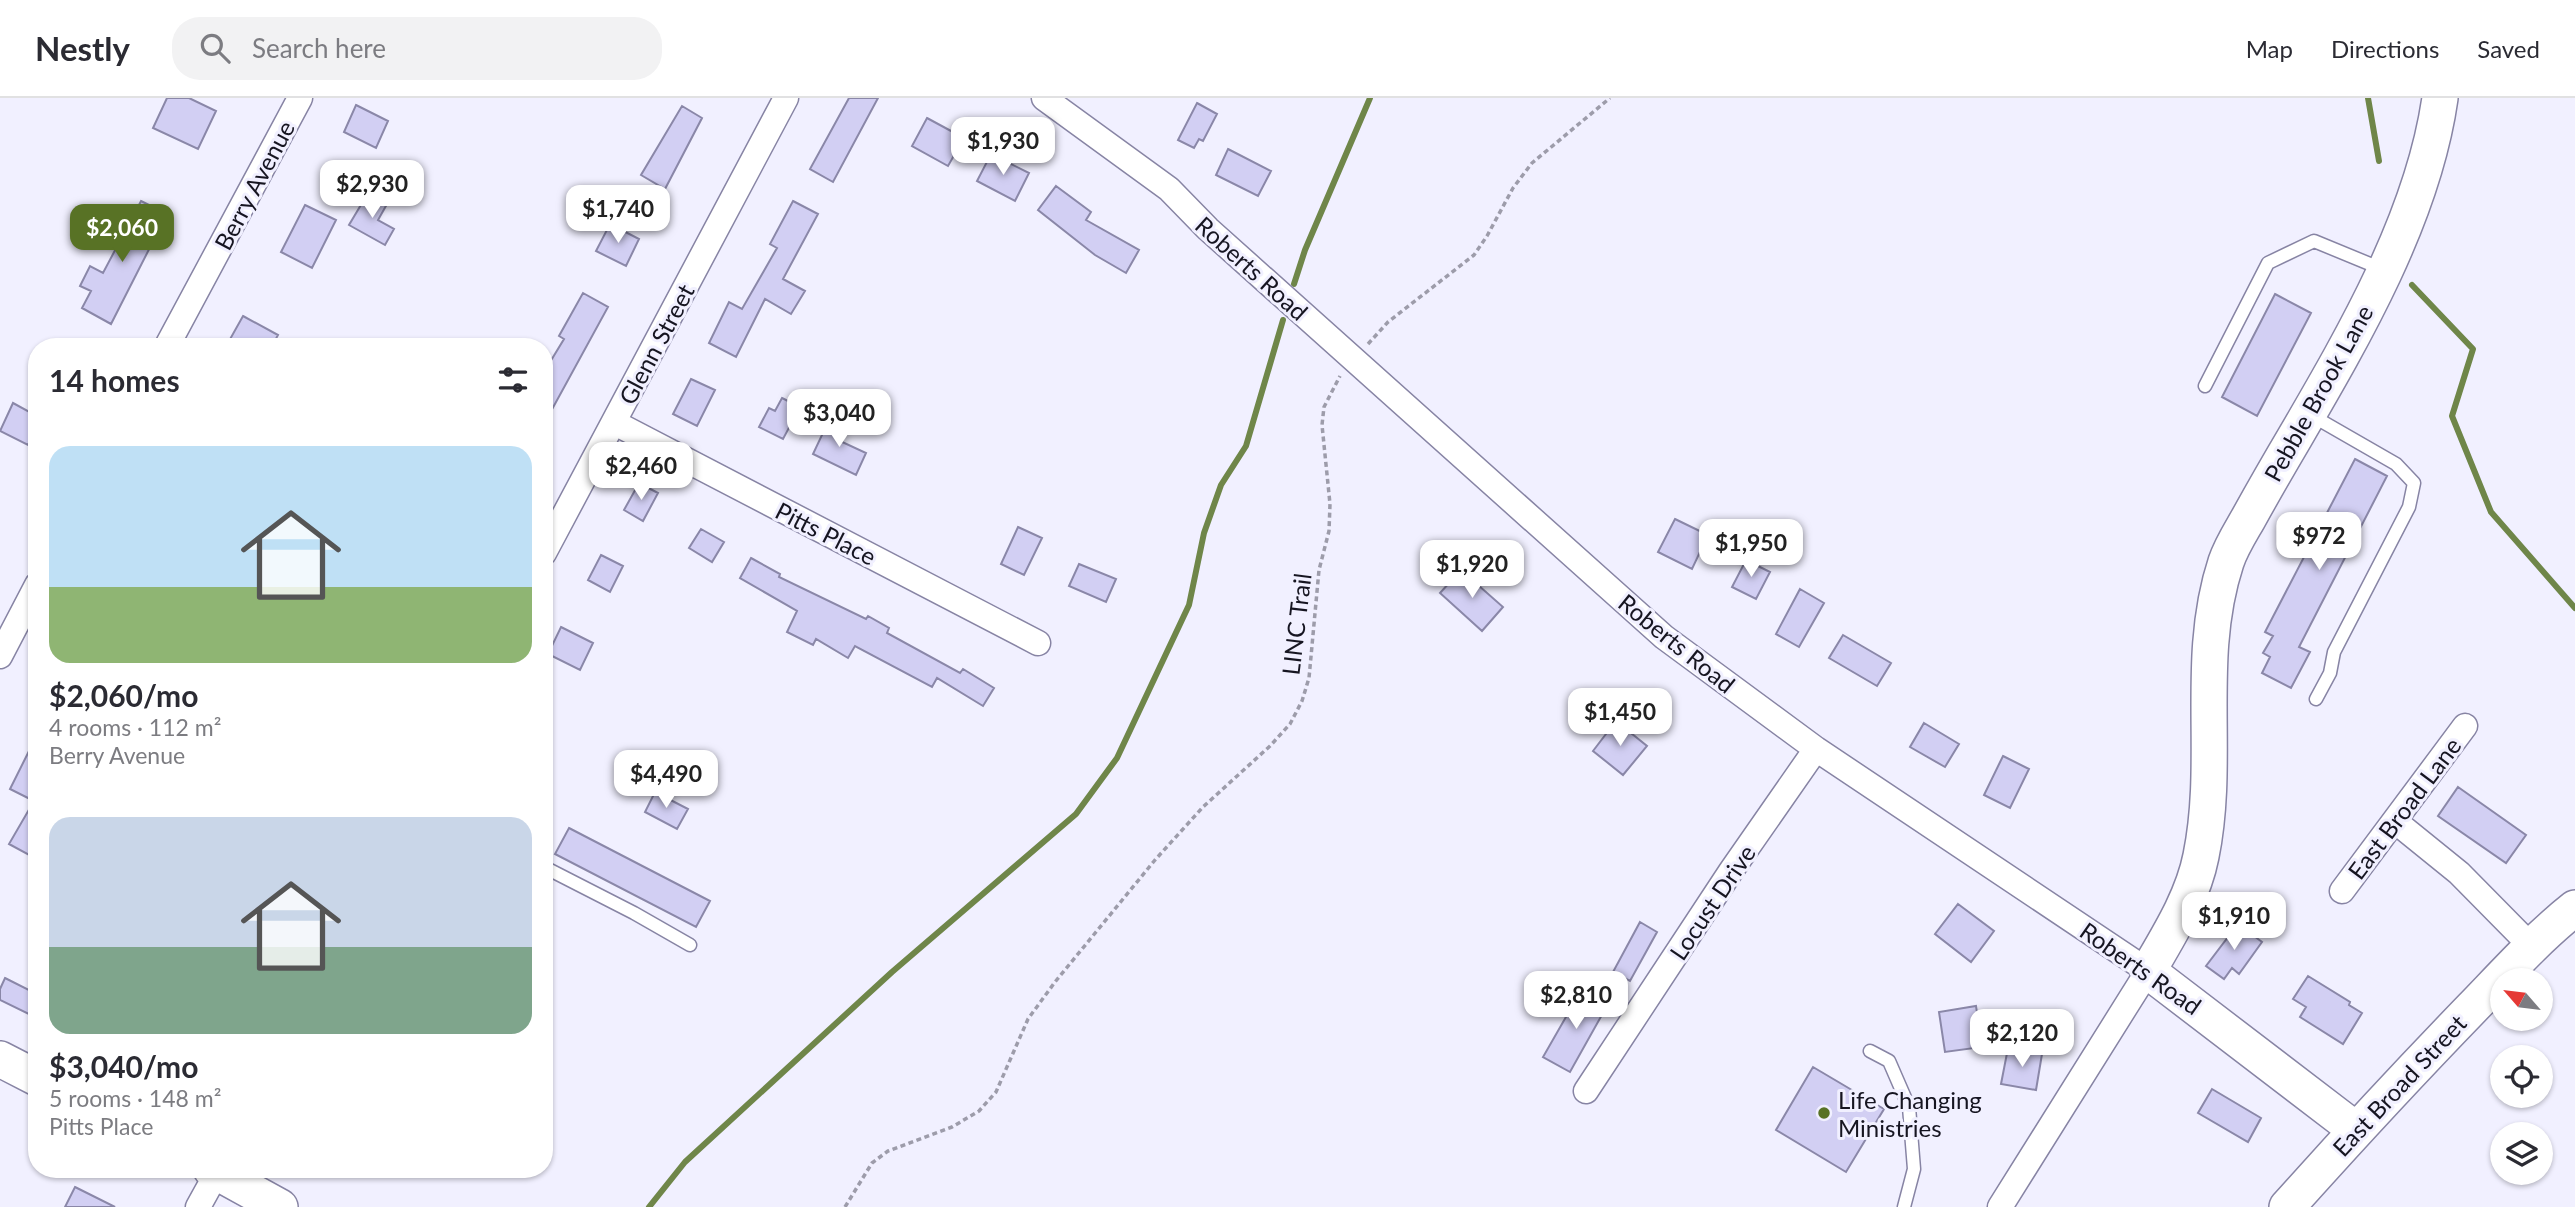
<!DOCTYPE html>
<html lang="en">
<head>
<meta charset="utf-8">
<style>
  :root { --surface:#fff; --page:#f2f2f3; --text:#2b2b33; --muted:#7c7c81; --line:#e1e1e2; --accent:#587225 }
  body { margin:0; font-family:Lato,sans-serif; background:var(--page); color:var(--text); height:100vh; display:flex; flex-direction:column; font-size:26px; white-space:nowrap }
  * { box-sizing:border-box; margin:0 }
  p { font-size:23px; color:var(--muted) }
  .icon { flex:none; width:38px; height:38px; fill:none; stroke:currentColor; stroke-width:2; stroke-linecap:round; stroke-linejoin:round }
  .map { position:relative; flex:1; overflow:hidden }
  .side { position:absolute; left:28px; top:240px; width:525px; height:840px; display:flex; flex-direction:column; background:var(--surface); border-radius:28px; box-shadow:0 2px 5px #0004 }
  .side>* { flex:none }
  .needle { width:46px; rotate:298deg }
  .fabs { position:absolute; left:2490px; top:870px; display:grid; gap:14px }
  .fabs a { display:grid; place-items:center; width:63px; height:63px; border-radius:50%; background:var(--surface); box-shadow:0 2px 5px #0004; font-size:35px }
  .price { position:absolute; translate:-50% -60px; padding:0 16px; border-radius:14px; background:#fff; color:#222; font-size:23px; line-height:46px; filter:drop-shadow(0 2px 4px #0008) }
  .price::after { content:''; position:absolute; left:50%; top:42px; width:21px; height:16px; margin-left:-10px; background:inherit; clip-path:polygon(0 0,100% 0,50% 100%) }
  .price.active { background:var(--accent); color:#fff }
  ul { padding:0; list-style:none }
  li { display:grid; align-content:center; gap:14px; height:371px; padding:0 21px }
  li span { display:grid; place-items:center; height:217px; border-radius:21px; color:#555 }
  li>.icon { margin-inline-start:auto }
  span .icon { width:126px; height:126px; fill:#fffc; stroke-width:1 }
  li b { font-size:30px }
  h2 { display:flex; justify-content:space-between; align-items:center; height:84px; padding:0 21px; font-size:30px }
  header { display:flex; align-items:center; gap:42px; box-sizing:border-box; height:98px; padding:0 35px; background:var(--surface); border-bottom:2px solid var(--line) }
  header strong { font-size:33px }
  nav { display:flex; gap:38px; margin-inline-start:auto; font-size:24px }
  .search { width:490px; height:63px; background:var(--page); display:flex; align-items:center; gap:18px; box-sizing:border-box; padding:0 24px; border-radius:28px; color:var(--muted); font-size:26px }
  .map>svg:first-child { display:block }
</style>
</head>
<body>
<header>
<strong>Nestly</strong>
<div class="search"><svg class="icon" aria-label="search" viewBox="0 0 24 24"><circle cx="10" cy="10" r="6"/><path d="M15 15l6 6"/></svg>Search here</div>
<nav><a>Map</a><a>Directions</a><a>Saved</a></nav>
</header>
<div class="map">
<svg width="2575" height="1109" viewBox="0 0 2575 1109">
  <rect width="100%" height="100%" fill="#f1f0ff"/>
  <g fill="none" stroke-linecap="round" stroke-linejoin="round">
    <!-- stream -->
    <path stroke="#6f8649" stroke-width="6" d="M2368,0L2379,63
      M1294,186L1305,152L1370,0
      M2412,187L2473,251L2452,318L2491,414L2575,510
      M649,1109L685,1064L892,874L1076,716L1117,660L1189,507L1204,435L1221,387L1246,348L1283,222"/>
  </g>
  <!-- building -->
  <path fill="#d2cff3" stroke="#8a87a8" stroke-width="2" d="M167,0H189L216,13L198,51L153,30Z
    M849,0H878L833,84L810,71Z
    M1197,5L1217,16L1203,43L1199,41L1194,50L1178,42Z
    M356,7L388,23L376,50L344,34Z
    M682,8L702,20L665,91L641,77Z
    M927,20L964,40L948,68L912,48Z
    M1228,51L1271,73L1258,98L1216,77Z
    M991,56L1029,75L1015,103L977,83Z
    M1056,88L1091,114L1086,122L1139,152L1126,175L1095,157L1038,112Z
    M368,95L387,106L378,122L394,131L385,147L349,127Z
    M141,103L167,116L111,226L82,210L91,193L80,188L90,168L103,175Z
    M793,103L818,116L783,181L805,193L791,216L765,201L736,259L709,245L729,204L742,211L777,150L770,146Z
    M305,107L336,122L312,170L281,154Z
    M610,126L639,141L626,168L596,153Z
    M583,195L608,209L544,326V274L564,241L559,238Z
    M2275,196L2311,215L2257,318L2222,299Z
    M243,218L278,237L272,248H239L229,243Z
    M691,281L715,292L697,328L673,316Z
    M782,300L800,309L783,341L759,329L769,310L775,313Z
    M13,305L37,318V330L28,347L0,333Z
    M829,322L846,331L840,343L866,355L856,377L813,356Z
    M2355,361L2387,378L2299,549L2310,554L2291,590L2262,575L2270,559L2263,555L2273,538L2265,534Z
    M639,385L658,395L643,423L624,412Z
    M1675,421L1708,437L1692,471L1658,454Z
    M1018,429L1042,440L1024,477L1001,466Z
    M701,431L724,444L712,464L689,450Z
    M601,457L623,468L610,494L588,482Z
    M751,460L780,476L779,479L866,521L868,518L889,530L887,535L960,575L963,571L994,590L983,608L937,580L932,589L855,548L848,560L816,541L813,547L787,534L797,513L740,480Z
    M1746,462L1770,474L1756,501L1732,489Z
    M1079,466L1116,481L1106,504L1069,488Z
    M1461,472L1503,509L1482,533L1440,495Z
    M1800,491L1824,505L1799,549L1776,536Z
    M561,529L593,545L580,572L548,556Z
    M1843,537L1891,565L1877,588L1829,560Z
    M1616,623L1647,648L1623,677L1593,653Z
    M1924,625L1959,646L1945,669L1910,649Z
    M37,637V749L31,758L9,746L34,703L10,691Z
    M2003,658L2029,671L2010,710L1984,697Z
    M2458,689L2526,737L2506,765L2438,718Z
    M655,694L688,711L677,731L645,714Z
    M569,730L710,803L696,829L555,756Z
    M1958,806L1994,833L1971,864L1935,836Z
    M1640,824L1657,834L1630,883L1613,874Z
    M2238,826L2262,844L2239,876L2232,870L2224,881L2206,868Z
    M2308,878L2350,904L2349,907L2362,915L2343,946L2300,919L2306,909L2293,901Z
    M5,880L37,896V920L0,902V891Z
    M1582,891L1608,906L1570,974L1543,959Z
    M1976,908L1982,949L1945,954L1939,914Z
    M2008,950L2042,956L2036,992L2001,986Z
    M1813,969L1884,1011L1846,1074L1776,1032Z
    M2212,991L2261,1020L2248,1044L2198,1015Z
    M75,1089L115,1109H65Z"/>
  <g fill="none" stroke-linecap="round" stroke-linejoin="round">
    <defs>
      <path id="lane" d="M2205,288L2268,165L2314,143L2382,171
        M2309,316L2396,366L2414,385L2409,409L2334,554L2330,575L2316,601
        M544,769L634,815L690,847
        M1870,953L1889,963L1909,1009L1914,1071L1904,1109"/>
      <path id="street" d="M1044,0L1169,91L1208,131L1664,539L1816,651L2148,873L2000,1109
        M167,248L300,0
        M615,325L1038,545
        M544,455L786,0
        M0,558L37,487
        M2396,724L2459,775L2532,849
        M2342,793L2465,628
        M1586,993L1731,773L1816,651
        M198,1109L219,1071"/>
      <path id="secondary" d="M0,961L37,980
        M2356,1032L2148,873C2169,837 2193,799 2201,758C2221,660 2194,561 2226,464C2231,449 2240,435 2248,421C2263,394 2279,366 2295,339C2355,236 2423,119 2440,0
        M211,1071L280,1109
        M2287,1109C2347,1042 2409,975 2472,910C2505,876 2537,840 2575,810"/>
    </defs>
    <!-- lane casing -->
    <use href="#lane" stroke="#8784a4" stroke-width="15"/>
    <!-- street casing -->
    <use href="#street" stroke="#8784a4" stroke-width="27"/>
    <!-- secondary casing -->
    <use href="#secondary" stroke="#8784a4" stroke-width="38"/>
    <!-- path -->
    <path stroke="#9d9caa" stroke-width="3.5" stroke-dasharray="5 3.5" stroke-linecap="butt" d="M1368,246L1388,224L1474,157L1487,138L1513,90L1532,65L1610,0
      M845,1109L872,1065L888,1053L952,1029L979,1013L996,994L1028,921L1055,884L1155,762L1203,709L1270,648L1290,626L1302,603L1309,580L1319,472L1329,433L1330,406L1322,327L1324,309L1340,278"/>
    <!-- lane -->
    <use href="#lane" stroke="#fff" stroke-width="12"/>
    <!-- street -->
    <use href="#street" stroke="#fff" stroke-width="24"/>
    <!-- secondary -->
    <use href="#secondary" stroke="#fff" stroke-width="35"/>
  </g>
  <!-- markers -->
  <circle fill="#587225" stroke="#f1f0ff" stroke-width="2.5" cx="1824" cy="1015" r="7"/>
  <g text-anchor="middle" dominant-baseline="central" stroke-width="6" stroke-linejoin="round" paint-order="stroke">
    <!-- street labels -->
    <g font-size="24" fill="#161521" stroke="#f1f0ff">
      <text transform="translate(254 87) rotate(-62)">Berry Avenue</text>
      <text transform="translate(1252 170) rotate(42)">Roberts Road</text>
      <text transform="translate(656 246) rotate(-62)">Glenn Street</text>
      <text transform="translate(2318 295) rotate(-61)">Pebble Brook Lane</text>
      <text transform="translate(826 435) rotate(27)">Pitts Place</text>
      <text transform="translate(1296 526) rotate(-83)">LINC Trail</text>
      <text transform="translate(1677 545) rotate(39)">Roberts Road</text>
      <text transform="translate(2404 710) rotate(-53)">East Broad Lane</text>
      <text transform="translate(1712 804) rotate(-56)">Locust Drive</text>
      <text transform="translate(2141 870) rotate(35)">Roberts Road</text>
      <text transform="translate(2399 987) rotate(-47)">East Broad Street</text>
    </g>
    <!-- poi labels -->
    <g font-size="24" fill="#161521" stroke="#f1f0ff" text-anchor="start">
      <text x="1838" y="1001">Life Changing<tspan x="1838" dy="28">Ministries</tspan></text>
    </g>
  </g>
</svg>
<div class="fabs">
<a><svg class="needle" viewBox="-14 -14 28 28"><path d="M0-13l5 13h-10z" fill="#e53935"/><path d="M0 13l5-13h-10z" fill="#7c7c81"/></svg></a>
<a><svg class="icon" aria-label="locate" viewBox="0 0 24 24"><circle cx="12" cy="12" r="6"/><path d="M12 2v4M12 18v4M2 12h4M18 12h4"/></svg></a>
<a><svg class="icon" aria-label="layers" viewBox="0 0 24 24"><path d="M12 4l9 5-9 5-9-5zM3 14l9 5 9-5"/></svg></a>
</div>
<b class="price" style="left:1003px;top:79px">$1,930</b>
<b class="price" style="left:372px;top:122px">$2,930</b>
<b class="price" style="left:618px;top:147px">$1,740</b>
<b class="price active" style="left:122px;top:166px">$2,060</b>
<b class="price" style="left:839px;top:351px">$3,040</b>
<b class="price" style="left:641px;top:404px">$2,460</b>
<b class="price" style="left:2319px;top:474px">$972</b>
<b class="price" style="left:1751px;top:481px">$1,950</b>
<b class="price" style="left:1472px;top:502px">$1,920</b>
<b class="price" style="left:1620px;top:650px">$1,450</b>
<b class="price" style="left:666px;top:712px">$4,490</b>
<b class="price" style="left:2234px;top:854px">$1,910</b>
<b class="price" style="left:1576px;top:933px">$2,810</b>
<b class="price" style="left:2022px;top:971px">$2,120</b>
<section class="side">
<h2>14 homes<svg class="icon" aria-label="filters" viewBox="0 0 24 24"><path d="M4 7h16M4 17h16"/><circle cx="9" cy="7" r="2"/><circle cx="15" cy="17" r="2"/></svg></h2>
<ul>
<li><span style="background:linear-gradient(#bfe0f5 65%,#8fb573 0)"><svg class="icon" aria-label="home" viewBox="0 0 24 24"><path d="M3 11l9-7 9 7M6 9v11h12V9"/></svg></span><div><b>$2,060/mo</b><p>4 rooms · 112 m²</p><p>Berry Avenue</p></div></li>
<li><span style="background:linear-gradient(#c9d6e8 60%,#7fa58c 0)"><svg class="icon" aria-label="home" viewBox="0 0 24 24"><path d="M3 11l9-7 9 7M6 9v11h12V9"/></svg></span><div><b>$3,040/mo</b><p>5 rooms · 148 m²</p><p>Pitts Place</p></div></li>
</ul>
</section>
</div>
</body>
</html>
